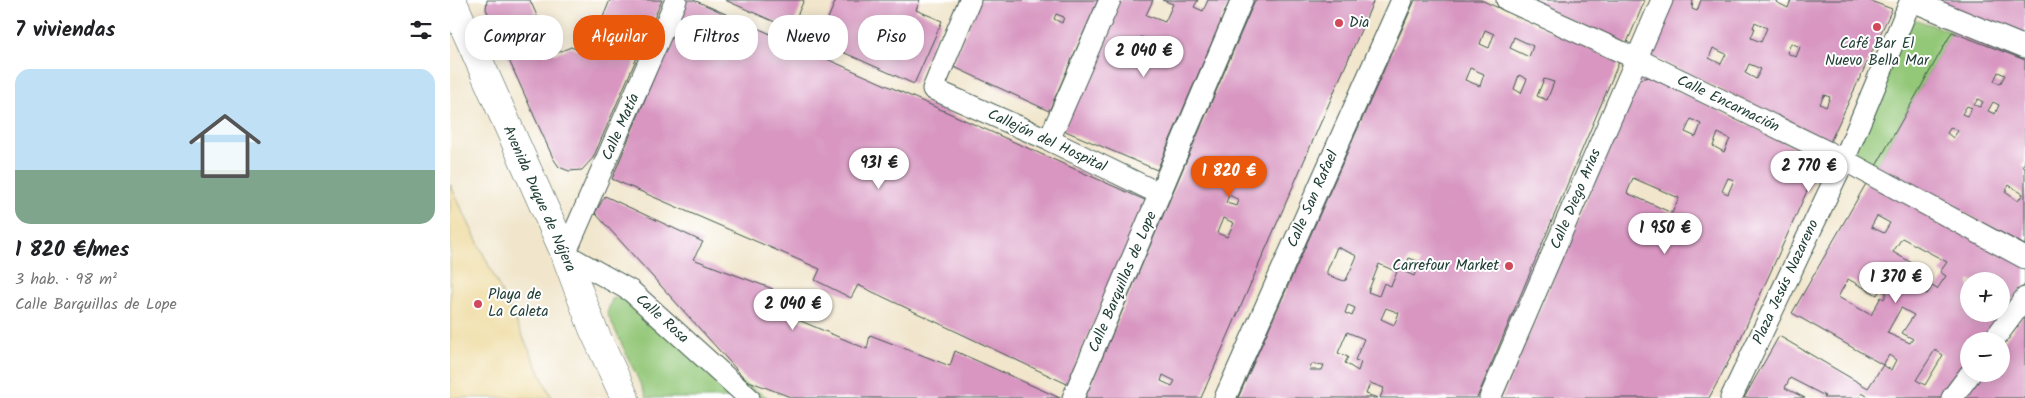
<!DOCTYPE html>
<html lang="es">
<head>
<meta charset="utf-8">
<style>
  :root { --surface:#fff; --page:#f2f2f2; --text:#202124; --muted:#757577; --accent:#ea580c }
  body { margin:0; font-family:Kalam,sans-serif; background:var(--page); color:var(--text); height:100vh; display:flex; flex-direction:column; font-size:19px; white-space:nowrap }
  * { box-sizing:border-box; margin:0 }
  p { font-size:16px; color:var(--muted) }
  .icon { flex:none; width:28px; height:28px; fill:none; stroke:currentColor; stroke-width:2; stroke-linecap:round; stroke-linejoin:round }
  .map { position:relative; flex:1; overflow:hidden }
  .sheet { display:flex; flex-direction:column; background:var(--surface); width:450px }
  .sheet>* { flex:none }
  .guide { position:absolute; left:15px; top:15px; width:475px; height:45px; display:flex; gap:10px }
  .buttons { position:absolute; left:1510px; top:272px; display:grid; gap:10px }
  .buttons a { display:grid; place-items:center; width:50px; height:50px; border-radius:50%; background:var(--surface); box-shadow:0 2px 12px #0003; font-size:25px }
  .price { position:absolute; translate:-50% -42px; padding:0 11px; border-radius:18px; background:#fff; color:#222; font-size:16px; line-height:32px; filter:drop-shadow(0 1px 2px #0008) }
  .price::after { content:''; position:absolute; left:50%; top:30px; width:15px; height:11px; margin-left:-8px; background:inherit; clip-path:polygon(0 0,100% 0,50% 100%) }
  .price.active { background:var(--accent); color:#fff }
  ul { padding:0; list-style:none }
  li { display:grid; align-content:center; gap:10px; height:265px; padding:0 15px }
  li span { display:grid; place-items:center; height:155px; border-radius:15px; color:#555 }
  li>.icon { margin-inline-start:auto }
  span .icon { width:90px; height:90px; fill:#fffc; stroke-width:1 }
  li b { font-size:21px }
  h2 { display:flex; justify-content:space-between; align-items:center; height:60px; padding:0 15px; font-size:21px }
  .pill { padding:0 18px; border-radius:20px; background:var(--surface); box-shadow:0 2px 12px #0003; font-size:18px; line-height:45px }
  .pill.active { background:var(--accent); color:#fff }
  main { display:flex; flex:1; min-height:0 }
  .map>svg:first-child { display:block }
</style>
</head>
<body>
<main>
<section class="sheet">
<h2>7 viviendas<svg class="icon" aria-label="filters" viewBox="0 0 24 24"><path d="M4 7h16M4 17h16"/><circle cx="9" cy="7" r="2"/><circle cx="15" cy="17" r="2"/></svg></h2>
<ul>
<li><span style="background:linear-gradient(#bfe0f5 65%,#7fa58c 0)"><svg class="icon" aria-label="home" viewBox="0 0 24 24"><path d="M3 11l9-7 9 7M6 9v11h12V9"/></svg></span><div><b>1 820 €/mes</b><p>3 hab. · 98 m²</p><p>Calle Barquillas de Lope</p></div></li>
</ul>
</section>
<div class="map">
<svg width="1575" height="398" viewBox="0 0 1575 398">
  <rect width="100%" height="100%" fill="#fff"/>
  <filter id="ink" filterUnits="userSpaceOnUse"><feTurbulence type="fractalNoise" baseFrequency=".02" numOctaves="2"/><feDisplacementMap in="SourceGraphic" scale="10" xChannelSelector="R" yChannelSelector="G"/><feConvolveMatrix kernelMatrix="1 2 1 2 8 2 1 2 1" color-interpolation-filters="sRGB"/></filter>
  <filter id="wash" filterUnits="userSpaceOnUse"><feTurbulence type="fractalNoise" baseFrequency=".0096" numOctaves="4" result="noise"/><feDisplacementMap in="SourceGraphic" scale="20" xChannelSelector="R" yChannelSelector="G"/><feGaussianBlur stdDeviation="1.12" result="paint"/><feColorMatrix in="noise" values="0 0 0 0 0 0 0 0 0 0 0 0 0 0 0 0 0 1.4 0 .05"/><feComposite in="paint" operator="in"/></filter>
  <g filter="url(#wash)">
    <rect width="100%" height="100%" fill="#f1e6cc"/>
    <!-- green -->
    <path fill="#94c879" stroke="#5a8256" d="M1455,16L1502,32L1426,166L1397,152Z
      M175,296L244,356L319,398H197L157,313L162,299Z"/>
    <!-- sand -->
    <path fill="#eeda9e" stroke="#868c69" d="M0,184L102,398H0Z"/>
    <g id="blocks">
      <!-- building -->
      <path fill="#d896c1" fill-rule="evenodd" d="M37,0H80L104,54L121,47L138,54L160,0H212L143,158L132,170L119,171L109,167L103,158L36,9Z
        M236,0H244L697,201L617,384L408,285L401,298L365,280L370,269L162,179Z
        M275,0H354L341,29Z
        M386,0H470L466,10L492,21L464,84L368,41Z
        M529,0H648L599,111L502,66ZM606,14L614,17L612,23L604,19Z
        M670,0H703L696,15L715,22L723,4L712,0H748L744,7L753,11L758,0H780L707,170L613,130ZM691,37L706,43L701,55L686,49Z
        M805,0H924L751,398H635ZM790,171L794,173L792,179L786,177ZM779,195L789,200L787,206L776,203ZM773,218L784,223L777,237L767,233ZM713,375L725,381L722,386L711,381Z
        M965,0H1031L1169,62L1027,398H930L934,388L920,383L916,394L928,398H788ZM1035,30L1044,34L1039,48L1030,44ZM1064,37L1083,46L1079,57L1060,48ZM1020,68L1034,74L1030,86L1015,80ZM1069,75L1077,79L1071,93L1064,89ZM1094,79L1104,82L1097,100L1087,96ZM887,247L907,256L896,280L894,281L877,275V271ZM959,258L970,262L964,276L953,271ZM929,264L947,272L941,286L934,283L929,296L918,292ZM898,305L905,308L902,316L895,313ZM936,308L949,313L944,325L931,319ZM897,332L914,339L905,360L911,362L908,371L895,363L898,357L888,353ZM862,364L874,365L872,370H859Z
        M1073,0H1195L1176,45Z
        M1223,0H1243L1242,9L1247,11L1251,0H1327L1326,2L1338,8L1341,0H1418L1442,9L1380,142L1199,55ZM1305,22L1317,28L1311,42L1301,38L1305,28H1303ZM1341,43L1350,47L1346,57L1337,53ZM1263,48L1276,54L1271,64L1259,58ZM1299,64L1311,69L1306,79L1295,73ZM1374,95L1380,97L1376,107L1370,104Z
        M1470,0H1575V41Z
        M1502,32L1575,60V162L1572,166L1575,168V245L1426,166ZM1548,72L1555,75L1550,84L1544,81ZM1528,99L1533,102L1530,107L1524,105ZM1543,102L1549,105L1545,114L1538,111ZM1517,106L1522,108L1517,116L1512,114ZM1501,127L1508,131L1503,138L1497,133ZM1559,185L1573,194L1568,201L1555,192Z
        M1199,77L1371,160L1289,342L1259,398H1052L1187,83L1190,79ZM1241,119L1251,124L1246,137L1235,132ZM1268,133L1280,139L1274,152L1263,146ZM1183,178L1229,198L1222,213L1177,193ZM1278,178L1284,180L1278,194L1272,191Z
        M1417,182L1575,265V284L1533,341H1519V361L1492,398H1420L1412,393L1409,398H1374L1375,396L1340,378L1335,388L1355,398H1294L1329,336L1418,388L1433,365L1342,313ZM1427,216L1440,223L1434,233L1421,227ZM1452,238L1497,262L1490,272L1496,276L1487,289L1482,286L1477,294L1452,280L1462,263L1443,252ZM1398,279L1427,295L1430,290L1437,293L1434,299L1431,297L1421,315L1388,297ZM1519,281H1551V314H1519ZM1451,308L1464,315L1452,333L1463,339L1460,343L1437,333ZM1485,350L1493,355L1475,385L1466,380ZM1439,355L1446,360L1441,370L1433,365Z
        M155,196L253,242L243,259L323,289L313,305L417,349L420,335L500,366L505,351L610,398H343L296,380L145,213Z
        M1575,313V398H1513L1531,374H1551V346Z"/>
    </g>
  </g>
  <g filter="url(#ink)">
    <use href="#blocks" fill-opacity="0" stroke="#3e564b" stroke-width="1"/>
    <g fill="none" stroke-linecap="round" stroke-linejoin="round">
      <defs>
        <path id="street" d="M226,0L115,254L181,291L299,398
          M520,0L483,89L599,140L710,194
          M1057,0L1187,59L1394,160L1575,258
          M1460,0L1575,47
          M599,140L660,0
          M1543,341L1575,298
          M623,398L792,0
          M775,398L952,0
          M1040,398L1212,0
          M1281,398L1394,160L1461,0
          M1502,398L1520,374"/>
        <path id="secondary" d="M2,0L115,254L143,329L175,398"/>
      </defs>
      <!-- street casing -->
      <use href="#street" stroke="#3e564b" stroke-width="23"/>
      <!-- secondary casing -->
      <use href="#secondary" stroke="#3e564b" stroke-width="29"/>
      <!-- street -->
      <use href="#street" stroke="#fff" stroke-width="21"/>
      <!-- secondary -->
      <use href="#secondary" stroke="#fff" stroke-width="28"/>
    </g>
  </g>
  <!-- markers -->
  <g fill="#d1495b" stroke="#fff" stroke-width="2">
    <circle cx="889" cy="23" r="5"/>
    <circle cx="1427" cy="27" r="5"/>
    <circle cx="1059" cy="266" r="5"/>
    <circle cx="28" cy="304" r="5"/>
  </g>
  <g text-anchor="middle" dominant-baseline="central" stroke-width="4" stroke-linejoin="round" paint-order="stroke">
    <!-- poi labels -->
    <g font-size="15" fill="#1f3d34" stroke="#fff" text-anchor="start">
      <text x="899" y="23">Dia</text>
      <text x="1427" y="44" text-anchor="middle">Café Bar El<tspan x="1427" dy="17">Nuevo Bella Mar</tspan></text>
      <text x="1049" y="266" text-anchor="end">Carrefour Market</text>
      <text x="38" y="295">Playa de<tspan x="38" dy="17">La Caleta</tspan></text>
    </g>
    <!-- street labels -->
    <g font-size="15" fill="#1f3d34" stroke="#fff">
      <text transform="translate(1278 104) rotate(26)">Calle Encarnación</text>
      <text transform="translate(171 127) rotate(-66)">Calle Matía</text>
      <text transform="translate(597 141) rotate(25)">Callejón del Hospital</text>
      <text transform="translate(89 199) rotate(66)">Avenida Duque de Nájera</text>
      <text transform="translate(863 199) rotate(-66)">Calle San Rafael</text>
      <text transform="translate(1126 199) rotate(-67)">Calle Diego Arias</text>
      <text transform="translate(673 282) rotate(-67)">Calle Barquillas de Lope</text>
      <text transform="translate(1336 282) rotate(-65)">Plaza Jesús Nazareno</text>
      <text transform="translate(212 319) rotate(42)">Calle Rosa</text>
    </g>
  </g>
</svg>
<div class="buttons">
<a>+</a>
<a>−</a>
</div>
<b class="price" style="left:694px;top:78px">2 040 €</b>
<b class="price" style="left:429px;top:190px">931 €</b>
<b class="price" style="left:1359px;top:193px">2 770 €</b>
<b class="price active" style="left:779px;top:198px">1 820 €</b>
<b class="price" style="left:1215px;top:255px">1 950 €</b>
<b class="price" style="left:1446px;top:304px">1 370 €</b>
<b class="price" style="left:343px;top:331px">2 040 €</b>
<div class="guide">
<a class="pill">Comprar</a>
<a class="pill active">Alquilar</a>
<a class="pill">Filtros</a>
<a class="pill">Nuevo</a>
<a class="pill">Piso</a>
</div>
</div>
</main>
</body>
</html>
